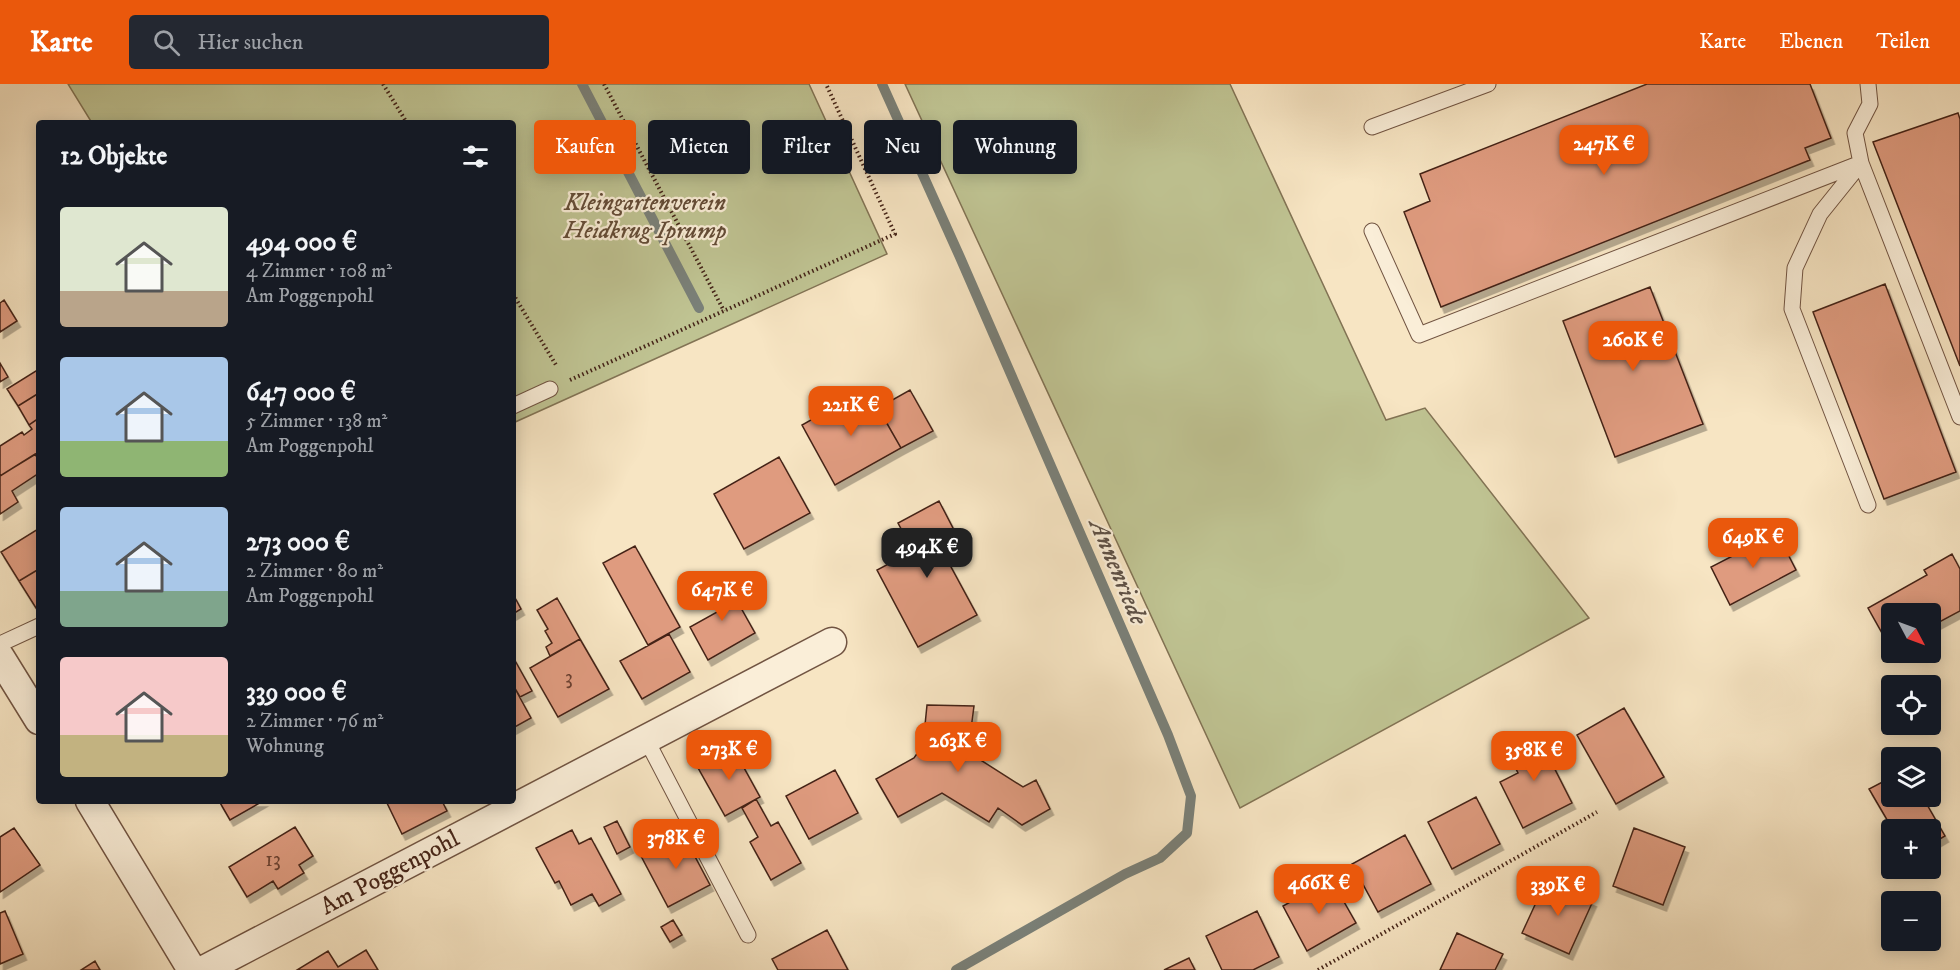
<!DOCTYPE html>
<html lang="de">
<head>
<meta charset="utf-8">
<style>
  :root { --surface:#171b24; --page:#242831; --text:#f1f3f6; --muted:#9ea1a6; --accent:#ea580c }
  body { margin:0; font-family:"IM FELL DW Pica",serif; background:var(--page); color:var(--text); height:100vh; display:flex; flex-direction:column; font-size:22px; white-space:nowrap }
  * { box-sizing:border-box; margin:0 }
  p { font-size:20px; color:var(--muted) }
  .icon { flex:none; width:33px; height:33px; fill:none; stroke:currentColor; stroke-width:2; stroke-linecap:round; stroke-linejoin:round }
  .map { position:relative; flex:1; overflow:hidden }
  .side { position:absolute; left:36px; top:36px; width:480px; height:684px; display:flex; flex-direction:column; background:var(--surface); border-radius:6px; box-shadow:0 3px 15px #0003 }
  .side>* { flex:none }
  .hud { position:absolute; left:534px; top:36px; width:570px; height:54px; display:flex; gap:12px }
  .needle { width:39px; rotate:131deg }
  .tools { position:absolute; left:1881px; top:519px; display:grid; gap:12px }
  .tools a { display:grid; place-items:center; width:60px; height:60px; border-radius:6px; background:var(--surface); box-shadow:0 3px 15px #0003; font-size:30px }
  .price { position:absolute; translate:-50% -51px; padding:0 14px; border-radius:12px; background:var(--accent); color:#fff; font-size:20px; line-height:39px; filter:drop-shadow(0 2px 3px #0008) }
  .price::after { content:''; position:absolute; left:50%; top:36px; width:18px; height:14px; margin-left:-9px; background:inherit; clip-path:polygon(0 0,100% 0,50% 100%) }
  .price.on { background:#222; color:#fff }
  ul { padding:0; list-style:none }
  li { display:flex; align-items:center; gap:18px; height:150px; padding:0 24px }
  li span { display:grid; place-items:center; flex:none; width:168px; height:120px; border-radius:6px; color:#555 }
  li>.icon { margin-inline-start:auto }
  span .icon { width:72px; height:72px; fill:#fffc; stroke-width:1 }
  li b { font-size:26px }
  h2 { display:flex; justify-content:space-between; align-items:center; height:72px; padding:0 24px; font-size:26px }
  .pill { padding:0 21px; border-radius:6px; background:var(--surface); box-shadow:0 3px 15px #0003; font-size:21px; line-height:54px }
  .pill.on { background:var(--accent); color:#fff }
  header { display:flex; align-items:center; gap:36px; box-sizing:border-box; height:84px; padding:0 30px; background:var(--accent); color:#fff }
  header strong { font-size:28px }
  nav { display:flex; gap:33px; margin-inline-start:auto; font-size:21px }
  .search { width:420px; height:54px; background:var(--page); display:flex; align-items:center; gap:15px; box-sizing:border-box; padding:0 21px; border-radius:6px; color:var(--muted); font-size:22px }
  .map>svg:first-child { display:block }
</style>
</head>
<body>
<header>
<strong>Karte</strong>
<div class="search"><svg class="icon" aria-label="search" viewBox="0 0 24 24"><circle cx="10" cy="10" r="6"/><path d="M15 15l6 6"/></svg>Hier suchen</div>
<nav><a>Karte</a><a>Ebenen</a><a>Teilen</a></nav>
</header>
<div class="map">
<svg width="1960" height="886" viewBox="0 0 1960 886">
  <defs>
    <filter id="shadow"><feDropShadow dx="3.5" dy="6" stdDeviation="0" flood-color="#0004"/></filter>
  </defs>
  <rect width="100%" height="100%" fill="#f7e5c3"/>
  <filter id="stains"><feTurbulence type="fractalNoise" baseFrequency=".00333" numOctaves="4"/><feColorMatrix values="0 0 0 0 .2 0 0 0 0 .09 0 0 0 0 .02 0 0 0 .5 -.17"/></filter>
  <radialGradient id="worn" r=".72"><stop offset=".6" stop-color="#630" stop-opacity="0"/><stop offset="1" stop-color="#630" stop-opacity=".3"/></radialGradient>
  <!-- green -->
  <path fill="#bfc392" stroke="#827354" stroke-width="1.5" d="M68,0H809L887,170L513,339V39H92Z
    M905,0H1230L1386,336L1425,324L1589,534L1240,724Z"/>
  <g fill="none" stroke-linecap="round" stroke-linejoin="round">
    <!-- stream -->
    <path stroke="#7a8078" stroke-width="10" d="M582,0L699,224
      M882,0L959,171L1168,651L1191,712L1187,749L1160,774L1125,790L956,886"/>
  </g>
  <!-- building -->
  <path fill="#df9b7f" stroke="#442317" stroke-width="1.5" filter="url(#shadow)" d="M1647,0H1810L1831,54L1805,64L1810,76L1441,223L1404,128L1430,117L1420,90Z
    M1958,29L1960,35V282L1873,58Z
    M1885,200L1956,388L1884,415L1813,228Z
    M1650,203L1703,340L1615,373L1563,237Z
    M4,216L17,237L0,248V219Z
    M0,279L8,293L0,298Z
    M39,285V309L18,322L7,305Z
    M867,304L901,364L835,401L802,341Z
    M910,306L933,347L901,364L878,324Z
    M39,309V334L29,341L18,322Z
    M39,334V368L0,392V362L22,348L24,351L32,345L29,341Z
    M35,370L39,377V389L12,407L18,418L0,430V392Z
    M779,373L810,429L744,465L714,410Z
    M939,417L955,448L937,457L977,531L918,563L877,486L913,467L898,439Z
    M38,445L39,485L19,497L1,468Z
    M1777,449L1796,486L1730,521L1711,483Z
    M635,462L680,543L648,561L603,479Z
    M1952,470L1960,485V527L1930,543V530H1892L1891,565L1868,524L1927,491L1924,486Z
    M39,485V522L36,524L19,497Z
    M723,492L755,549L708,576L690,543L719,527L705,502Z
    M513,510L521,525L513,530Z
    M557,514L580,555L550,572L546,563L552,559L545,547L548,545L537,526Z
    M669,550L690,588L642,615L620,577Z
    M580,555L609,605L558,633L530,584Z
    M513,573L532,607L520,613L513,601Z
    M513,601L531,634L513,644Z
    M927,621L974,622L968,668L1023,703L1036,696L1050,725L1022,741L998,724L989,738L942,709L898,733L876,695L914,674L923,661Z
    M1624,624L1664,693L1616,720L1577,651Z
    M1536,648L1572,719L1523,744L1500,698L1518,689L1505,663Z
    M732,662L760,713L725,732L697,682Z
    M835,686L858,729L809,755L786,712Z
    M1892,693V712H1922L1945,752L1930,761V746H1893L1869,705Z
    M1476,713L1500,760L1452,785L1428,738Z
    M756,715L771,742L778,738L801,779L771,796L750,758L758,753L742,724Z
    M219,717H263L230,736Z
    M386,717H442L447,727L402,750Z
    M617,737L630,763L617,770L604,743Z
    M295,743L313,772L299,781L304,789L278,805L273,797L247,813L229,783Z
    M14,744L40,781L0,808V753Z
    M1634,744L1685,763L1663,821L1613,802Z
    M572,746L579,760L591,754L621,810L599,822L592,810L571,821L559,797L555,799L536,764Z
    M683,750L710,801L668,823L641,772Z
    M1405,751L1431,800L1378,828L1352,780Z
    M1331,795L1356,839L1307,867L1283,822Z
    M1546,797L1593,817L1569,870L1522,849Z
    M5,827L23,870L0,880V829Z
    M1257,827L1279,873L1253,886H1222L1206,852Z
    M673,836L682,851L670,858L661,843Z
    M827,846L848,886H778L772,875Z
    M1457,849L1503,870L1495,886H1440Z
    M366,866L378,886H297L328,867L338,883Z
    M1189,874L1195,886H1164Z
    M95,877L100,886H81Z"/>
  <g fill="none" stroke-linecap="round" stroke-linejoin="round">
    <defs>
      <path id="service" d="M1868,0L1870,20L1855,49L1861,79L1960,333
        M1372,43L1488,0
        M1861,79L1820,130L1795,184L1792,225L1868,421
        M1372,147L1419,251L1861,79
        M513,322L550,305
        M0,560L39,542
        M646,655L748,851"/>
      <path id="minor" d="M0,573L39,636
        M90,717L192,886
        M204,886L832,558"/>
    </defs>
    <!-- service casing -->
    <use href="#service" stroke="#715442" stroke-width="17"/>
    <!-- minor casing -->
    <use href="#minor" stroke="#715442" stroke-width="31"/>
    <!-- path -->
    <path stroke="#442317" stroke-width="4" stroke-dasharray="1.5 3" stroke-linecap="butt" d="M383,0L407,39
      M604,0L724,227
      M513,210L556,281
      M570,296L895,150L826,0
      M1318,886L1597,728"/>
    <!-- service -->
    <use href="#service" stroke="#faeed8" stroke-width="15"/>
    <!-- minor -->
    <use href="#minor" stroke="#faeed8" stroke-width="28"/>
  </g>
  <g text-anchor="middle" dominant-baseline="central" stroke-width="4.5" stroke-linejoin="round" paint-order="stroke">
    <!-- number labels -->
    <g font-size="21" fill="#6b4131">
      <text x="569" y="594">3</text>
      <text x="273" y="776">13</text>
    </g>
    <!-- park labels -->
    <g font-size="24" font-style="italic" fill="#634b36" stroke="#faeed8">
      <text x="645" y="119">Kleingartenverein<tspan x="645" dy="28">Heidkrug Iprump</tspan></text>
    </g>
    <!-- street labels -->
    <g font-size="24" fill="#442317" stroke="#faeed8">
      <text transform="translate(390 789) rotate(-28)">Am Poggenpohl</text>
    </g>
    <!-- water labels -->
    <g font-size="26" font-style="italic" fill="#5f5247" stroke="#faeed8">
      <text transform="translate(1118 488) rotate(67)">Annenriede</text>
    </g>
  </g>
  <rect width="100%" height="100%" filter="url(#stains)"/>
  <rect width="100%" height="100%" fill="url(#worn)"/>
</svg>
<div class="tools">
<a><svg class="needle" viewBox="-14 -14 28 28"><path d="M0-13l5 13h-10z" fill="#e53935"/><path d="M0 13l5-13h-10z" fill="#9ea1a6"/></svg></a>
<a><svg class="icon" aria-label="locate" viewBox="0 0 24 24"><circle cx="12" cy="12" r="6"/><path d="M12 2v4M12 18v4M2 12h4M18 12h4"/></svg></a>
<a><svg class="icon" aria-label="layers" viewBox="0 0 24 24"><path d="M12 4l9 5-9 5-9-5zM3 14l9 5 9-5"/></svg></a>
<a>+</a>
<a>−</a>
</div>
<b class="price" style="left:1604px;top:92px">247K €</b>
<b class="price" style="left:1633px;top:288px">260K €</b>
<b class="price" style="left:851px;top:353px">221K €</b>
<b class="price" style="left:1753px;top:485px">649K €</b>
<b class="price on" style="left:927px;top:495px">494K €</b>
<b class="price" style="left:722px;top:538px">647K €</b>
<b class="price" style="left:958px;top:689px">263K €</b>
<b class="price" style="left:729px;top:697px">273K €</b>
<b class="price" style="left:1534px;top:698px">358K €</b>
<b class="price" style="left:676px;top:786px">378K €</b>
<b class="price" style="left:1319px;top:831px">466K €</b>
<b class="price" style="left:1558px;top:833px">339K €</b>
<div class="hud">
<a class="pill on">Kaufen</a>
<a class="pill">Mieten</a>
<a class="pill">Filter</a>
<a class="pill">Neu</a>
<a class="pill">Wohnung</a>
</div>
<section class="side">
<h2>12 Objekte<svg class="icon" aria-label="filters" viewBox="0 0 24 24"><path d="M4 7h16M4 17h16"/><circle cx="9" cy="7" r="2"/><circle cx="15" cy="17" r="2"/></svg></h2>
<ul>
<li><span style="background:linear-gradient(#dfe7d0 70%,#b9a48a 0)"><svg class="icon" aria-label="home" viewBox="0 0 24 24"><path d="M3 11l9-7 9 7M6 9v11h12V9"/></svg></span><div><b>494 000 €</b><p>4 Zimmer · 108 m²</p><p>Am Poggenpohl</p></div></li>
<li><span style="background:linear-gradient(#a9c7e8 70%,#8fb573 0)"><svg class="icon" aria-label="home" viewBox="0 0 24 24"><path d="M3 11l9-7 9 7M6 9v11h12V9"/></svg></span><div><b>647 000 €</b><p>5 Zimmer · 138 m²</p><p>Am Poggenpohl</p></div></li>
<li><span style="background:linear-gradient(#a9c7e8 70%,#7fa58c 0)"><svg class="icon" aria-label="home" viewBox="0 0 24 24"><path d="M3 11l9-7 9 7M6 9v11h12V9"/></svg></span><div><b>273 000 €</b><p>2 Zimmer · 80 m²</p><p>Am Poggenpohl</p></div></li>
<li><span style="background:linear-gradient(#f6c9c9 65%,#c2b280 0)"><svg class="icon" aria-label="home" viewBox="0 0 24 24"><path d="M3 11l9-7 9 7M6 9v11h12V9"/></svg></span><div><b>339 000 €</b><p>2 Zimmer · 76 m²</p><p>Wohnung</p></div></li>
</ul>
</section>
</div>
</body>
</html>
